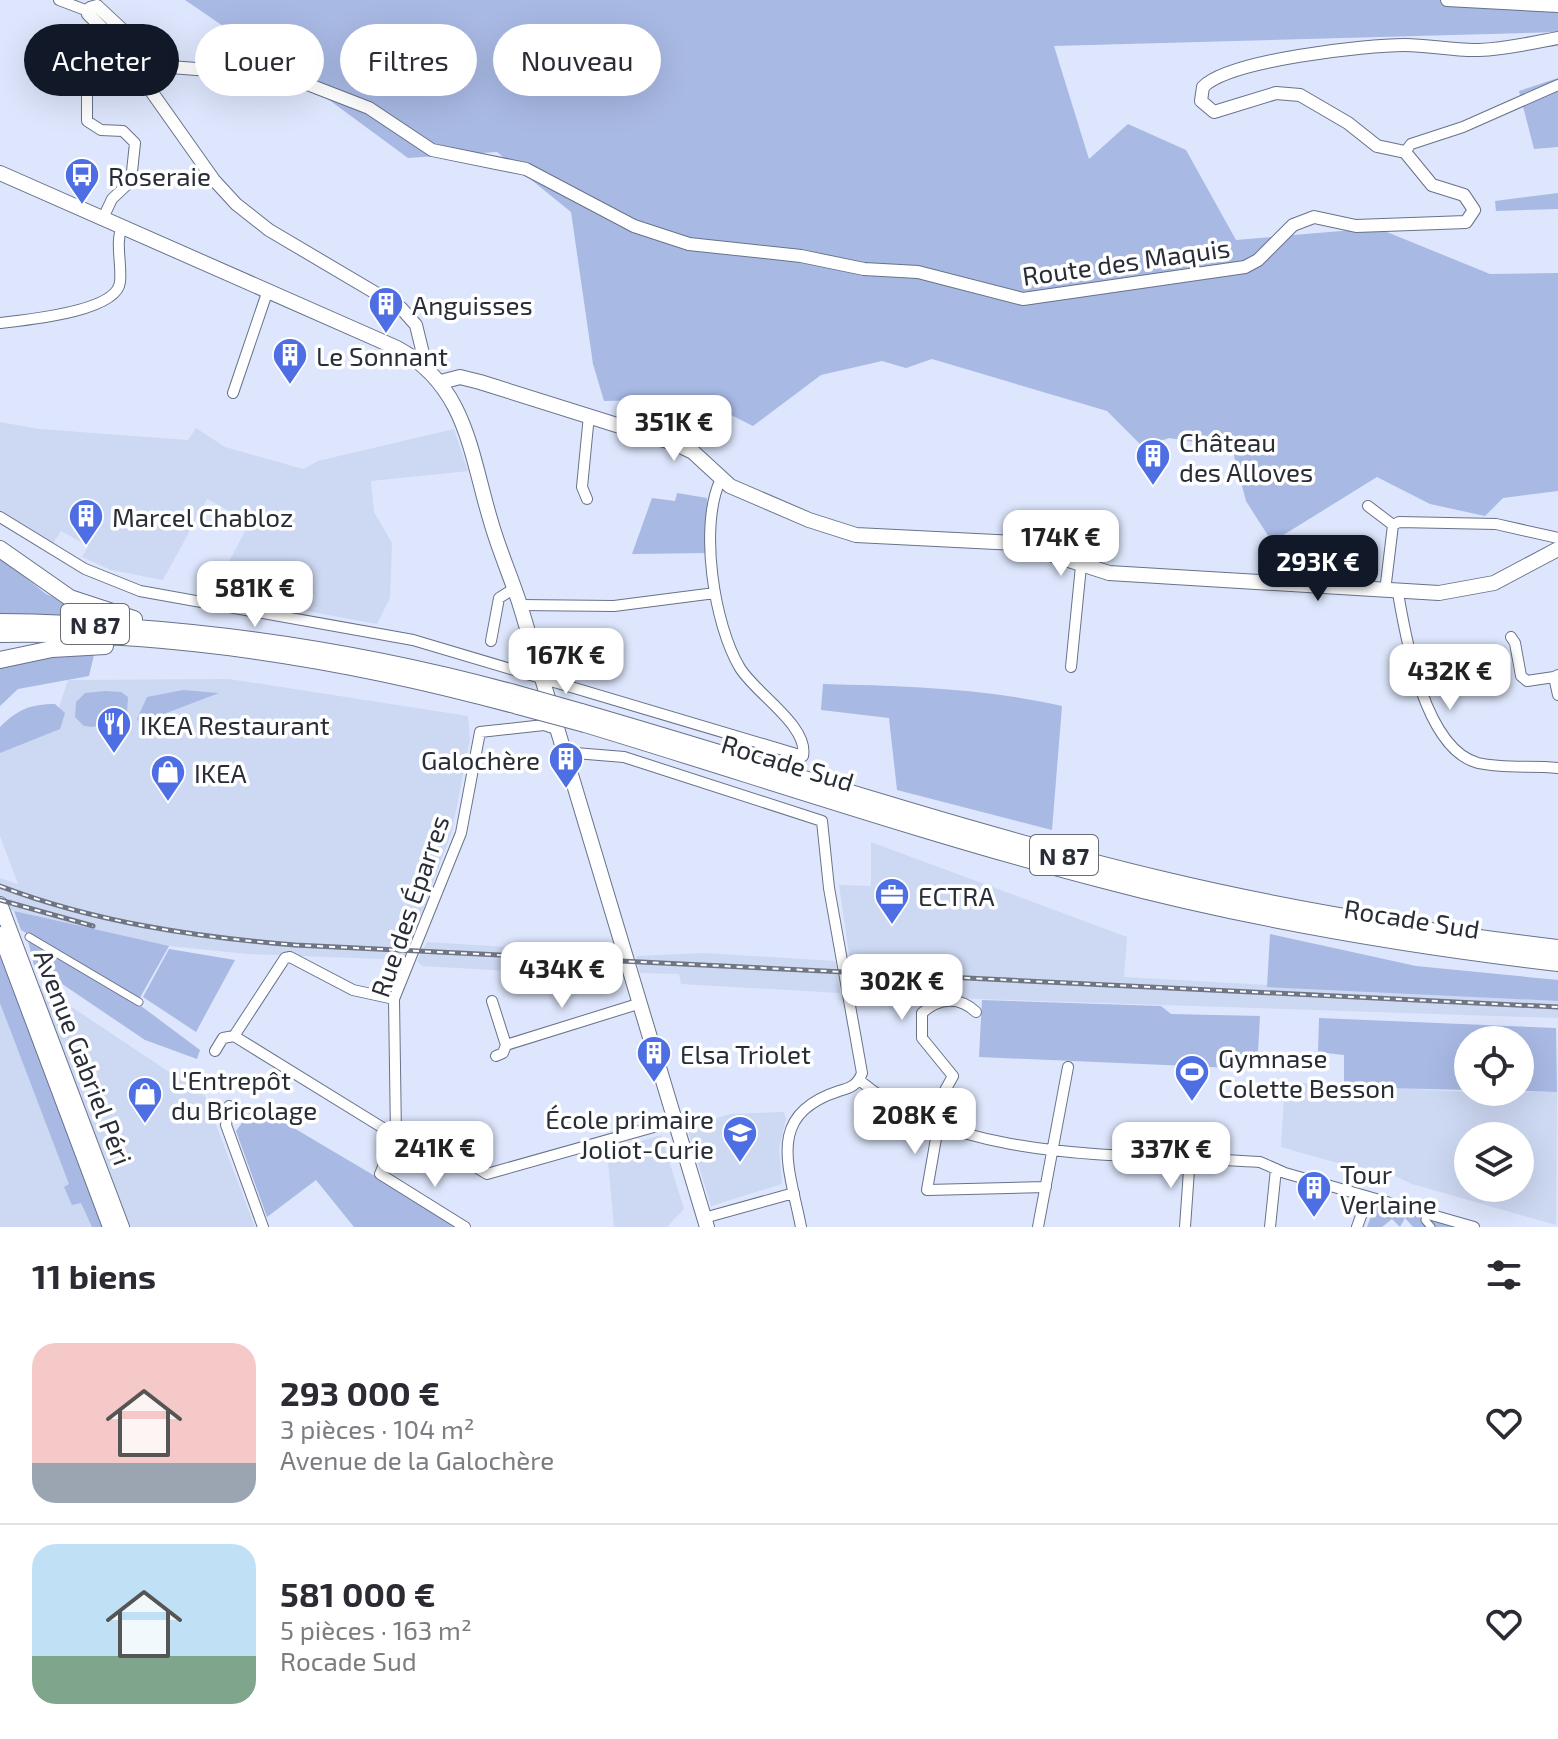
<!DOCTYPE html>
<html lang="fr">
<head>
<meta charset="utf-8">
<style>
  :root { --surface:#fff; --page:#f7f7f7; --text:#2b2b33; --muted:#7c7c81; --line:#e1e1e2; --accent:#111827 }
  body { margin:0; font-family:"Exo 2",sans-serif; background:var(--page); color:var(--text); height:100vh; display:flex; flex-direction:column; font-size:30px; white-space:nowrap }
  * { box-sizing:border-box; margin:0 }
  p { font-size:26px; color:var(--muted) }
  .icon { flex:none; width:44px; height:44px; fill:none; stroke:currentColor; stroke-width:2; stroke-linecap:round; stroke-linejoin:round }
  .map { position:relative; height:1227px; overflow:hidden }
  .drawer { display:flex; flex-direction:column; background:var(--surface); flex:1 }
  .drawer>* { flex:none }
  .hud { position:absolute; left:24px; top:24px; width:800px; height:72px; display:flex; gap:16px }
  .buttons { position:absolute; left:1454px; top:1026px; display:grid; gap:16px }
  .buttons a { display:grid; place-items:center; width:80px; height:80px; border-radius:50%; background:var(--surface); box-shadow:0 8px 32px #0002; font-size:40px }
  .price { position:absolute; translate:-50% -68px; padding:0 18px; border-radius:16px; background:#fff; color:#222; font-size:26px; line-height:52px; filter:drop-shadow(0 2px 4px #0008) }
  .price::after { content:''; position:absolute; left:50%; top:48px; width:24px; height:18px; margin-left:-12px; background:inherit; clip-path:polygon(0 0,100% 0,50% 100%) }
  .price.selected { background:var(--accent); color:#fff }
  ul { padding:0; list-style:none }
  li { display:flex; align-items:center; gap:24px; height:200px; padding:0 32px }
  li+li { border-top:2px solid var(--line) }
  li span { display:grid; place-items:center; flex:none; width:224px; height:160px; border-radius:24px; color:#555 }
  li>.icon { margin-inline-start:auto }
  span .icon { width:96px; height:96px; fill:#fffc; stroke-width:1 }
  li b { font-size:34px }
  h2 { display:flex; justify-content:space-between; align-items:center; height:96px; padding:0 32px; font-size:34px }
  .pill { padding:0 28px; border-radius:36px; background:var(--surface); box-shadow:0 8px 32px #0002; font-size:28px; line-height:72px }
  .pill.selected { background:var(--accent); color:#fff }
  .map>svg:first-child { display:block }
</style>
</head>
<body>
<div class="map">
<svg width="1558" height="1227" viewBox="0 0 1558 1227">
  <rect width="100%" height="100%" fill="#dde6fc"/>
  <!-- built -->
  <path fill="#cdd8f2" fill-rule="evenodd" d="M0,422L39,429L188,440L196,428L225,447L303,469L318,461L454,429L468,471L371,481L374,512L392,543L390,598L377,624L220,595L222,575L250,522L207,499L163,580L111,570L82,557L88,546L61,531L52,545L0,511Z
    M229,679L468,716L470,739L452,831L411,942L414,950L408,960L248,954L169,946L98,933L0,907V878L18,884L0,836V747L54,723L68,680Z
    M871,842L1127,937L1124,977L1558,1001V1018L857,995L848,971L850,961L839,885L871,886Z
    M427,942L614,954L620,971L593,969L578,975L422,966L417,961Z
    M703,953L835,961L840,993L681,984L679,974L640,973L636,956Z
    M0,959L205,1096L255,1227H0Z
    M1285,1082L1468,1092H1557L1556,1225L1412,1184L1382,1170L1348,1166L1281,1147ZM1468,1136H1520V1188H1468Z
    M784,1112L786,1119L779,1149L782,1184L711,1206L687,1127L730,1114Z
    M661,1135L684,1209L667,1227H614L607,1151Z"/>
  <!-- green -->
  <path fill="#a8b9e4" d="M185,0H1558V32L1054,46L1089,159L1128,124L1186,150L1236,240L1377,228L1490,274L1558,273V491L1503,498L1485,516L1430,504L1377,477L1272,542L1246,501L1232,448L1169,438L1143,447L1107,411L932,359L906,368L882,361L821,375L753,426L699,399L604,401L593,364L571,212L497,152L408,158L298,77Z
    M1558,78V147L1534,149L1519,91Z
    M1558,193V209L1496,211L1495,201Z
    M677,493L707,498L709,553L632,554L652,498L675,501Z
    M0,557L46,594L104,615L105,619L0,616Z
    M94,655L89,676L18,689L0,706V668L24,658Z
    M823,684C903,686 984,688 1062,706L1052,830L897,790L889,718L821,710Z
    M183,690L219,693L140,723L137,719L147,697Z
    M105,691L121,692L128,697L127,714L93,727L84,726L75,717L76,702L85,693Z
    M55,704L65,713L60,729L0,753V727C17,710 30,704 55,704Z
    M14,911L169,946L137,1003L200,1050L197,1059L145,1040L34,965L26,933L21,930Z
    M1270,934L1416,966L1558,980V1001L1267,987Z
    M169,949L235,960L196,1032L143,997Z
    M0,956L103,1227H92L81,1203L72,1205L64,1187L69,1184L0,1003Z
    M982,1000L1161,1006L1171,1014L1260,1016L1257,1069L979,1057Z
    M1319,1018L1556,1028L1557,1092L1520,1091V1040H1468V1090L1344,1087V1055L1318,1052Z
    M255,1105L461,1227H354L316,1180L267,1217L236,1131Z
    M1375,1205L1455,1227H1413L1405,1218L1400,1227L1392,1219L1382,1227H1367Z"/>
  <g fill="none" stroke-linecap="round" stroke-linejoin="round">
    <defs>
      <path id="pedestrian" d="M29,937L139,1002
        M1426,1214L1425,1220L1431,1227"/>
      <path id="minor" d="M59,0L88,11
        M87,69V121L101,130L123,131L135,143L131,181L112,199L103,218
        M1405,152L1411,144L1463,127L1558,85
        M0,323C25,320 117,312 120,282C122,264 115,243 122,226
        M233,393L268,290
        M587,499L582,487L589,415
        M1368,506L1393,525
        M0,517L85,569L140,591L413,640L803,756C809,726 756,694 740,668C714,625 699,527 720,481
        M1393,525L1399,522L1496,524L1558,538
        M1385,591L1393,525
        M1398,593C1406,640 1425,749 1478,763C1504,769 1532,765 1558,768
        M520,605L614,606L715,593
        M1511,637L1515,643L1521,676L1527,681L1554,677
        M491,641L499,598L515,588
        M1071,667L1081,566
        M1558,675L1554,677L1558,695
        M563,752L624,757L822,821L829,888L862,1073C858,1085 850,1088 839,1091C765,1115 789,1166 801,1227
        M492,1001L506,1045L641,1003
        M234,1036L285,958L290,957L353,990L394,999
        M234,1036L396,1136
        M215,1051L223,1038L234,1036
        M496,1056L503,1053L506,1045
        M859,1080C962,1166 1132,1153 1260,1162L1285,1173L1474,1227
        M229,1106L226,1125L263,1227
        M927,1123L953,1076L922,1038V1013C939,998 959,996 976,1012
        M938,1127L927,1190L1046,1187
        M396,1130L419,1132L487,1174L675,1121
        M704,1218L794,1193
        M465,1227L380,1174L396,1136L394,999L461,833L480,732L544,725L556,729
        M1038,1227L1068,1067
        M1185,1227L1190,1156
        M1270,1227L1276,1169
        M1357,1227L1368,1197"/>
      <path id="tertiary" d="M1447,0L1558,6
        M426,366L416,325L401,308L269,230L236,204L214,180L117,43L88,14L90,8L97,6L143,49L170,67L262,74L302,82L369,108L432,150L526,169L634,226L689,244L801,256L864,269L918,272L1023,299L1245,267L1258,260L1293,225L1314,217L1356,226L1466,222L1474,210L1464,195L1432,185L1405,152L1377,146L1348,123L1300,95L1276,93L1214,112L1201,101L1203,87C1229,60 1366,45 1405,45C1430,45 1454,51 1479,50C1506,49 1532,43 1558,38"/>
      <path id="secondary" d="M0,173L397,348C467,386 470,453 491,522C499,550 511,577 520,605L707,1227
        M441,382L460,377L480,382L674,443L693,452L730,486L809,520L856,535L1016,543L1109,573L1439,593L1494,583L1558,549
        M0,904L122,1227
        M0,934L110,1227"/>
      <path id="trunk" d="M0,549L70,598L134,619
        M0,622C175,624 345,647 514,693
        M0,634C175,631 350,660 518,706
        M0,660L52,649L105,646
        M581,712C775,768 967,833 1164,880C1294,911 1425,932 1558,948
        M585,724C757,776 927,834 1100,879C1250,919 1404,945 1558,963"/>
    </defs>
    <!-- pedestrian casing -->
    <use href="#pedestrian" stroke="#68728a" stroke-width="9"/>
    <!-- minor casing -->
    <use href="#minor" stroke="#68728a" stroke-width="12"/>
    <!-- tertiary casing -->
    <use href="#tertiary" stroke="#68728a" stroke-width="14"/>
    <!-- secondary casing -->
    <use href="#secondary" stroke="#68728a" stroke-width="16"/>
    <!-- trunk casing -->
    <use href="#trunk" stroke="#68728a" stroke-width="18"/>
    <!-- pedestrian -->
    <use href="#pedestrian" stroke="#fff" stroke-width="7"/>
    <!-- minor -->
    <use href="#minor" stroke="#fff" stroke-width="10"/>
    <!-- tertiary -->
    <use href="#tertiary" stroke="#fff" stroke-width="12"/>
    <!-- secondary -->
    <use href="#secondary" stroke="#fff" stroke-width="14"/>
    <!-- trunk -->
    <use href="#trunk" stroke="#fff" stroke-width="16"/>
    <defs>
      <path id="rail" d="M0,886C94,922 195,937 295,945L1558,1007
        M0,900L93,926"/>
    </defs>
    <!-- rail casing -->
    <use href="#rail" stroke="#6f7584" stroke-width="5"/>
    <!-- rail -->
    <use href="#rail" stroke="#fff" stroke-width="2" stroke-dasharray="6" stroke-linecap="butt"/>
    <defs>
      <path id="trunk-bridge" d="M514,693L581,712
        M518,706L585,724"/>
    </defs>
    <!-- trunk-bridge casing -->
    <use href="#trunk-bridge" stroke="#68728a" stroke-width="18" stroke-linecap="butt"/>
    <!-- trunk-bridge -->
    <use href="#trunk-bridge" stroke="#fff" stroke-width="16"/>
  </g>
  <!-- icons -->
  <defs>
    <symbol id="bus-pin" viewBox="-11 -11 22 30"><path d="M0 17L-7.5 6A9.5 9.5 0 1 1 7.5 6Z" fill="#4e6fe3" stroke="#fff"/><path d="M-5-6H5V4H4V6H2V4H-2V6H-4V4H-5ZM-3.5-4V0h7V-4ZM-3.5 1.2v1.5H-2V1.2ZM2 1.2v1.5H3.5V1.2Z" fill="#fff"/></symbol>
    <symbol id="building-pin" viewBox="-11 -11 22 30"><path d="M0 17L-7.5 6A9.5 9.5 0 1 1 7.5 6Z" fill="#4e6fe3" stroke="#fff"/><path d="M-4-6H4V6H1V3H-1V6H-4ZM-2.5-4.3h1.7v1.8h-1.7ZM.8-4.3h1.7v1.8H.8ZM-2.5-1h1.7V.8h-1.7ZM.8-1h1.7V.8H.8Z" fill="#fff"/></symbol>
    <symbol id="restaurant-pin" viewBox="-11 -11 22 30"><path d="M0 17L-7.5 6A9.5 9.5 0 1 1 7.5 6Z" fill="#4e6fe3" stroke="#fff"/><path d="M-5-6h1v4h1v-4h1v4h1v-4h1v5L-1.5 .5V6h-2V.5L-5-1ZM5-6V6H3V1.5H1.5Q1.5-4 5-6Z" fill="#fff"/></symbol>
    <symbol id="shop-pin" viewBox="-11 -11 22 30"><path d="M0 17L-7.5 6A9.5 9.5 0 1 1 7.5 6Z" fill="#4e6fe3" stroke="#fff"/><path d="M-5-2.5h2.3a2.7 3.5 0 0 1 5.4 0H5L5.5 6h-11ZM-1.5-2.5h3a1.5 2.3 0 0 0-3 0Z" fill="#fff"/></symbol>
    <symbol id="office-pin" viewBox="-11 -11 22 30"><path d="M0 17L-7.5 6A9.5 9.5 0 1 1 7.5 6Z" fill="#4e6fe3" stroke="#fff"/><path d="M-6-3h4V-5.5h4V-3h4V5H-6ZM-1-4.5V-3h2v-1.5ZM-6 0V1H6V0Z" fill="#fff"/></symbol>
    <symbol id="stadium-pin" viewBox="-11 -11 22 30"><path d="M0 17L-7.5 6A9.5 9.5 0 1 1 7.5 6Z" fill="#4e6fe3" stroke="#fff"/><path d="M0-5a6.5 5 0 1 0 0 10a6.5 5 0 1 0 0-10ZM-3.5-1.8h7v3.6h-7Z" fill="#fff"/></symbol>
    <symbol id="school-pin" viewBox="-11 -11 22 30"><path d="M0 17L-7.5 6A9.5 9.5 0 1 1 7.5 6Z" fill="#4e6fe3" stroke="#fff"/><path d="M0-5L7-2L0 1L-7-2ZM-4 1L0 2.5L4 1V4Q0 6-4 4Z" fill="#fff"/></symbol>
  </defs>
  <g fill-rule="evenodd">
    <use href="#bus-pin" x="62" y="155" width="40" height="54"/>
    <use href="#building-pin" x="366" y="284" width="40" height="54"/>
    <use href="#building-pin" x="270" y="335" width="40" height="54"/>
    <use href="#building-pin" x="1133" y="436" width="40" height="54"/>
    <use href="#building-pin" x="66" y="496" width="40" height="54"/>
    <use href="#restaurant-pin" x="94" y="704" width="40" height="54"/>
    <use href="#building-pin" x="546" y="739" width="40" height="54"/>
    <use href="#shop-pin" x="148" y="752" width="40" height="54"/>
    <use href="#office-pin" x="872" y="875" width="40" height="54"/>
    <use href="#building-pin" x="634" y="1033" width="40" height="54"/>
    <use href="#stadium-pin" x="1172" y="1052" width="40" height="54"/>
    <use href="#shop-pin" x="125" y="1074" width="40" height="54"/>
    <use href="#school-pin" x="720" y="1113" width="40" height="54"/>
    <use href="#building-pin" x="1294" y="1168" width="40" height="54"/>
  </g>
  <g text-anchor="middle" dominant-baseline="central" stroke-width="7" stroke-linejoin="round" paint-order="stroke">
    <!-- shield labels -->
    <g fill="#fff" stroke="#686c73" stroke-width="2">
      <rect x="61" y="604" width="68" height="40" rx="6"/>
      <rect x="1030" y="835" width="68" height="40" rx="6"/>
    </g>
    <g font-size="24" font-weight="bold" fill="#282d37">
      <text x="95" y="624">N 87</text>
      <text x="1064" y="855">N 87</text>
    </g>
    <!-- poi labels -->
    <g font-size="26" fill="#282d37" stroke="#fff" text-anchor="start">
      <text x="108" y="175">Roseraie</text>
      <text x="412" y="304">Anguisses</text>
      <text x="316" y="355">Le Sonnant</text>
      <text x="1179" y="441">Château<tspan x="1179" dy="30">des Alloves</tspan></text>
      <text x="112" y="516">Marcel Chabloz</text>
      <text x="140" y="724">IKEA Restaurant</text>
      <text x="540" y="759" text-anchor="end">Galochère</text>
      <text x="194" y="772">IKEA</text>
      <text x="918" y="895">ECTRA</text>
      <text x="680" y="1053">Elsa Triolet</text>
      <text x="1218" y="1057">Gymnase<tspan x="1218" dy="30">Colette Besson</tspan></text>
      <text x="171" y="1079">L'Entrepôt<tspan x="171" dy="30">du Bricolage</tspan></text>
      <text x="714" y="1118" text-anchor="end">École primaire<tspan x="714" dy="30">Joliot-Curie</tspan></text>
      <text x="1340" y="1173">Tour<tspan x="1340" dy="30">Verlaine</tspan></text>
    </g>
    <!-- street labels -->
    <g font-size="26" fill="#282d37" stroke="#fff">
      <text transform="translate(1126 261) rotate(-8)">Route des Maquis</text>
      <text transform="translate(788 762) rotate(17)">Rocade Sud</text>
      <text transform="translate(409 906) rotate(-71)">Rue des Éparres</text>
      <text transform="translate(1412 918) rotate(9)">Rocade Sud</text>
      <text transform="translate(84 1057) rotate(69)">Avenue Gabriel Péri</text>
    </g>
  </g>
</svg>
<div class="buttons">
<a><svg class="icon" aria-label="locate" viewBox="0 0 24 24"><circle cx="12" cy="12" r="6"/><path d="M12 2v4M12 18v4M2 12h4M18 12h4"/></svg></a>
<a><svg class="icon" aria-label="layers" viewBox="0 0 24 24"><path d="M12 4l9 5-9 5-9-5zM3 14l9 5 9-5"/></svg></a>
</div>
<b class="price" style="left:674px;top:463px">351K €</b>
<b class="price" style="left:1061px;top:578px">174K €</b>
<b class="price selected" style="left:1318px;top:603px">293K €</b>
<b class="price" style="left:255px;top:629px">581K €</b>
<b class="price" style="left:566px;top:696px">167K €</b>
<b class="price" style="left:1450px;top:712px">432K €</b>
<b class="price" style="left:562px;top:1010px">434K €</b>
<b class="price" style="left:902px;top:1022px">302K €</b>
<b class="price" style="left:915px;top:1156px">208K €</b>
<b class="price" style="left:435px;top:1189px">241K €</b>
<b class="price" style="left:1171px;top:1190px">337K €</b>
<div class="hud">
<a class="pill selected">Acheter</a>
<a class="pill">Louer</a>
<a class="pill">Filtres</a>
<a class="pill">Nouveau</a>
</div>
</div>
<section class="drawer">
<h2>11 biens<svg class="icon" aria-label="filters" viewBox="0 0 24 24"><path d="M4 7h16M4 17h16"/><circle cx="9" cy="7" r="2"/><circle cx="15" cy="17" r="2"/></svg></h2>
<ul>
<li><span style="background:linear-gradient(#f6c9c9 75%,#9aa5b1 0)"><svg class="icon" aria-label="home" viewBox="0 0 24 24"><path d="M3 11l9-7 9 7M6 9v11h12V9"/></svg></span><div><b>293 000 €</b><p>3 pièces · 104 m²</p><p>Avenue de la Galochère</p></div><svg class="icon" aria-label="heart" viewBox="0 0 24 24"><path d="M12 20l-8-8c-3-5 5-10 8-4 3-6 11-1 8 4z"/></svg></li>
<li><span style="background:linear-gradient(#bfe0f5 70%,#7fa58c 0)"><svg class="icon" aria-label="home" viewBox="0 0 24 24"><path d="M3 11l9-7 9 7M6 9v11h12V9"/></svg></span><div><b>581 000 €</b><p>5 pièces · 163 m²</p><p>Rocade Sud</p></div><svg class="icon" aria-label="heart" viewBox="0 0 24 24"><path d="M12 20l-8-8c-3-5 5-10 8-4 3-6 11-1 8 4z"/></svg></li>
</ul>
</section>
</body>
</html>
